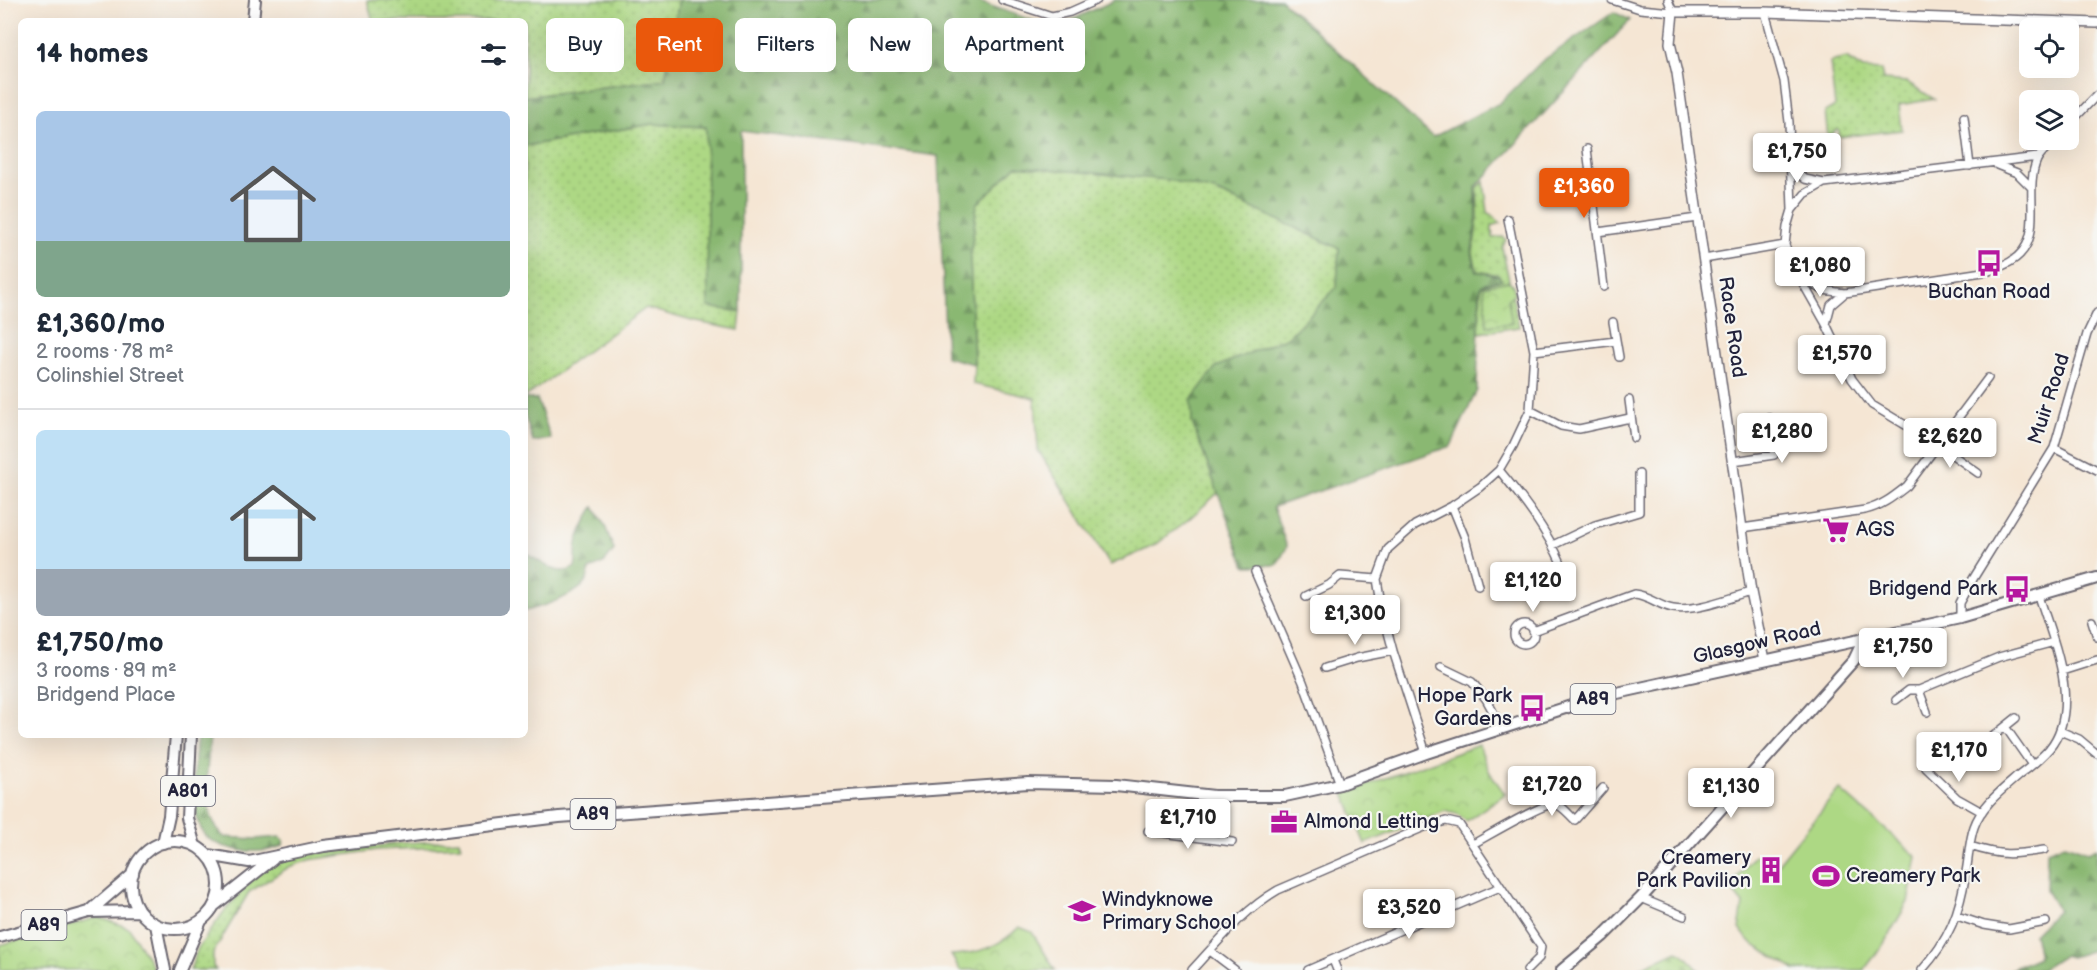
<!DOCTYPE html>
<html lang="en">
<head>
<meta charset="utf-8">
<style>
  :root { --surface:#fff; --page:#f6f6f7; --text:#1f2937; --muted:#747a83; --line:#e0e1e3; --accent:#ea580c }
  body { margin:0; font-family:"Balsamiq Sans",sans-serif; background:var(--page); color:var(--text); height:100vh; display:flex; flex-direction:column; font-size:22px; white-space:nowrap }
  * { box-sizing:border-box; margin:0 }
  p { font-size:20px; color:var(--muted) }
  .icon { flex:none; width:33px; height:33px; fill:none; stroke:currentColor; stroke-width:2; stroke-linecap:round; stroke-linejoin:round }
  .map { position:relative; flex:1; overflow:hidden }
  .sheet { position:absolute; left:18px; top:18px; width:510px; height:720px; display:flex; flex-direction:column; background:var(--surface); border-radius:9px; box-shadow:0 6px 24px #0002 }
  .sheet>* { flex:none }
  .banner { position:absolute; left:546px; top:18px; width:570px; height:54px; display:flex; gap:12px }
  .controls { position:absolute; left:2019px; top:18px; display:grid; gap:12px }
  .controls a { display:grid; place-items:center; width:60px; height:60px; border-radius:9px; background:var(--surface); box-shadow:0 6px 24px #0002; font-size:30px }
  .price { position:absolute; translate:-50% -51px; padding:0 14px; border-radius:6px; background:#fff; color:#222; font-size:20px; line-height:39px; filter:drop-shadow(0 2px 3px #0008) }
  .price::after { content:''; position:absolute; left:50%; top:36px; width:18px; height:14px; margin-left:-9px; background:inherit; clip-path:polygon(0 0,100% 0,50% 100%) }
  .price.active { background:var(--accent); color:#fff }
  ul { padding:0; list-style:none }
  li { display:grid; align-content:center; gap:12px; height:318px; padding:0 18px }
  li+li { border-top:2px solid var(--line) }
  li span { display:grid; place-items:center; height:186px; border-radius:9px; color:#555 }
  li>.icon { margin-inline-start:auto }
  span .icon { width:108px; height:108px; fill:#fffc; stroke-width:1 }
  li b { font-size:26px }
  h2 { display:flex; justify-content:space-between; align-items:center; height:72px; padding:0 18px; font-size:26px }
  .tag { padding:0 21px; border-radius:9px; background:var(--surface); box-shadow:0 6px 24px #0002; font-size:21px; line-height:54px }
  .tag.active { background:var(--accent); color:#fff }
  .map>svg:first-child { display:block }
</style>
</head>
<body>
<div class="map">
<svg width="2097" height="970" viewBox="0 0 2097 970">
  <defs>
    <pattern id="grass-dots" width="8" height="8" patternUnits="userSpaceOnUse" patternTransform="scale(1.5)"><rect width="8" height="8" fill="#add884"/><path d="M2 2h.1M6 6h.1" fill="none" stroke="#95b973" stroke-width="1.8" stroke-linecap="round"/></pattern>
    <pattern id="forest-firs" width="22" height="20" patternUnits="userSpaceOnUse" patternTransform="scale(1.5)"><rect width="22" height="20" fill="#8ab872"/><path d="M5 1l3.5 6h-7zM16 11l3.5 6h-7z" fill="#70955f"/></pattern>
    <pattern id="cemetery-stones" width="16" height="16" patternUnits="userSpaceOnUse" patternTransform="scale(1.5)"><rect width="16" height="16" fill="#add884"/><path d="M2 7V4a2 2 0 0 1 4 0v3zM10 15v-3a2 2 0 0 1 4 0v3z" fill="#95b973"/></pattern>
    <pattern id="park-crowns" width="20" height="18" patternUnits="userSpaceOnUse" patternTransform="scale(1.5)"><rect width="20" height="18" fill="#add884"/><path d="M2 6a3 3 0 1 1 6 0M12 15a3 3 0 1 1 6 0" fill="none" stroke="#95b973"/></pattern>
  </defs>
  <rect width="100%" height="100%" fill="#f6f6f2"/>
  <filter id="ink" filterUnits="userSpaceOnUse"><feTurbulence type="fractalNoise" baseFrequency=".0167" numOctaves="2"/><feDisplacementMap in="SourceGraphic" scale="12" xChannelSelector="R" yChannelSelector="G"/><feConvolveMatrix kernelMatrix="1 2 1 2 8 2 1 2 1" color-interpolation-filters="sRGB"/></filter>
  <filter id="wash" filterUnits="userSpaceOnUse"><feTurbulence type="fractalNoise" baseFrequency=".008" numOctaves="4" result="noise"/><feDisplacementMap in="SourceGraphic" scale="24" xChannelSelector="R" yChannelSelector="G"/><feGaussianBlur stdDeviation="1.35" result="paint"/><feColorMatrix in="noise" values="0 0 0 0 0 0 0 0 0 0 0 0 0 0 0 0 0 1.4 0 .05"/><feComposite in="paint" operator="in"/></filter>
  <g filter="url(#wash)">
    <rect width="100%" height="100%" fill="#f5e6d4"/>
    <!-- grass -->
    <path fill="url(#grass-dots)" stroke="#687d60" stroke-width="1.5" d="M367,0H679L665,79L525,97V21H373Z
      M1846,58L1863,69L1881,70L1883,80L1907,82L1934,99L1899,105L1902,130L1840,137L1838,129L1828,137L1825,112L1835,106L1830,62Z
      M652,124L707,127L708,306L741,312L739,330L692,321L646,308L525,397V146Z
      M1016,166L1169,180L1215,191L1339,248L1337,287L1288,337L1216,367L1192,422L1218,493L1189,519L1154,546L1110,565L1038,450L1035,398L973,384L974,364L970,258L977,204Z
      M1484,182L1488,212L1501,223L1492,226L1493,238L1503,237L1506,240L1502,247L1519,327L1479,333L1481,287L1485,284L1501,280L1499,275L1477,271L1473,253L1478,216L1477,188Z
      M459,840L461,846L377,850L309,860L289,867L249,892L213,953V966L216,970H190L198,948L223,913L253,878L274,863L300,855L401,843Z"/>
    <!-- forest -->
    <path fill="url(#forest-firs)" stroke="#566d56" stroke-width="1.5" d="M679,0H974L1054,28L1115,0H1281L1433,137L1500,103L1542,61L1614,12L1630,20L1476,187L1477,216L1472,252L1476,271L1499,276L1501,280L1485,283L1480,287L1477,390L1451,446L1273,507L1287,547L1277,565L1245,566L1192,422L1191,400L1216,367L1288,337L1337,287L1339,248L1215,191L1169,180L1016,166L977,204L970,258L974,364L946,357L938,156L741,131V312L708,307L706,127L652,124L525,146V97L665,79Z
      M525,399H537L551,439L533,442L525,416Z
      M594,507L605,526L614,550L605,562L589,570C588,574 588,577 587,580C581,594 539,608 525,611V553C542,561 557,579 575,567C577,559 575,550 577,543C579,535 589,514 594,507Z
      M197,735H210C208,768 198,811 224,837L255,839L280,837L284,840L283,845C271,852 247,853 234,849C224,847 212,843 205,835C188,813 195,762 197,735Z
      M2065,844L2088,852L2097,848V949L2071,957L2064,955L2041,970H2009L2039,957L2034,934L2058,910L2046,890L2047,851Z"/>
    <!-- cemetery -->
    <path fill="url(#cemetery-stones)" stroke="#687d60" stroke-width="1.5" d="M1677,951L1683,954L1699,970H1635Z"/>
    <!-- park -->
    <path fill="url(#park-crowns)" stroke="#687d60" stroke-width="1.5" d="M1509,281L1513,285L1515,293L1508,299L1512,323L1487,326L1484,286Z
      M1479,745L1489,771L1505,794L1466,821L1457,814L1445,811L1365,844L1344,793Z
      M99,917L129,928L152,965V970H0V945Z
      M1019,927L1032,932L1055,970H960L951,955C977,954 1000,947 1019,927Z"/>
    <!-- garden -->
    <path fill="#add884" stroke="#687d60" stroke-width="1.5" d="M1839,789L1917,857L1908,902L1883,945L1864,970H1795L1754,945L1739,929L1743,904L1729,887L1755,855L1777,865Z"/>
  </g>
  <g filter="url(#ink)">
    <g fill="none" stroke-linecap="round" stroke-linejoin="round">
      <defs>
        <path id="minor" d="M1002,0L1052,16L1070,12L1097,0
          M1612,0L1640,9L1673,12L1668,0
          M1765,12L1784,81L1789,122L1792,210L1787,227L1785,245L1792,264L1826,324L1852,379L1872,405L1937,444L1978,473
          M1964,117L1970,166
          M2068,125L2097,95
          M1587,149L1604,287
          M1997,165L2017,173L2031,187
          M1791,167L1805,179L1824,183L2038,157
          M1792,210L1805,194L1824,183
          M1598,232L1697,218
          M1704,259L1785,245
          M1802,279L1823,290L1845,293L1989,271C1995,269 2003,266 2010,262C2048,240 2022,193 2037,160C2041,152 2049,146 2055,140
          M1613,322L1619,357
          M1826,324L1831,305L1845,293
          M1534,351L1616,341
          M1629,400L1634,438
          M1530,410L1561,426L1579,429L1630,418
          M2054,448L2097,470
          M1733,461L1774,455L1769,418
          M1499,470C1524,500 1546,529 1562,565
          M1452,506L1465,538L1478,586
          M1742,528L1865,510C1882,506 1893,497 1907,486L1988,378
          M1553,545L1595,525L1639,512V474
          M1255,572L1303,682L1340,784
          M1306,596L1329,585L1340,576L1377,579
          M1960,618V603L1973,579L2054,448L2087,334L2097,313
          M2092,621L2097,637
          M1514 634a10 10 0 1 1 20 0a10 10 0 1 1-20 0Z
          M1533,631L1634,594C1649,595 1659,606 1673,608C1696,612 1729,598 1751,592
          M1441,667L1472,682L1486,699L1502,728
          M1325,668L1357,658L1393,651
          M2062,671L2097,660
          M1896,700L1909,690H1919
          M1927,712L1919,690L1999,657L2054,642
          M2006,728L2032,765
          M2060,731L2079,739L2097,754
          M1986,742L2016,718
          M1426,753L1393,651L1382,610L1377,579L1388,549L1415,525L1452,506L1480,487L1499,470L1513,446L1530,410L1534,351L1508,219
          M1926,768L1957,798L1982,812
          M1148,831L1232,842
          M1473,844C1488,836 1539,805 1553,804C1562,804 1569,815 1575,820L1603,788
          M1970,846C2001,856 2012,855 2044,850
          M1641,898L1684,916
          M1957,916L1984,925L2009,929L2046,922
          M1210,951L1235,970
          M1333,960L1337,970
          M1192,970C1220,940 1242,911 1278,890L1422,828L1446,821L1459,824L1541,947L1539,958L1527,970
          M1308,970L1500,887
          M1922,970C1949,940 1960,912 1966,872C1969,857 1969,841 1974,827C1981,806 2002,790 2018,776C2029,768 2040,759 2049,749C2083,708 2053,640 2039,596"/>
        <path id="tertiary" d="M1765,660L1751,592L1677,73L1670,43L1673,12H1765L2097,23"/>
        <path id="secondary" d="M1562,970L1603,936L1641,898L1854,660L1865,637"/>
        <path id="primary" d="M253,21L255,0
          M191,735L187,818L195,846
          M131 885a44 44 0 1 1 88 0a44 44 0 1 1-88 0Z
          M163,843L169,816L176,735
          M208,855L249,862L324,846L559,817L1028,783L1116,785L1214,796H1285L1340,784L1426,753L1599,697L1960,618L2097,578
          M215,905L273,859
          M89,912L133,874
          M156,925L165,970
          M0,937L89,912L139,911
          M180,970L201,921"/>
      </defs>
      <!-- minor casing -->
      <use href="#minor" stroke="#6c6771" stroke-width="10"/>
      <!-- tertiary casing -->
      <use href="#tertiary" stroke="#6c6771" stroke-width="12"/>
      <!-- secondary casing -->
      <use href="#secondary" stroke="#6c6771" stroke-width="14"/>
      <!-- primary casing -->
      <use href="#primary" stroke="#6c6771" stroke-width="14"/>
      <!-- minor -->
      <use href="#minor" stroke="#fff" stroke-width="7"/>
      <!-- tertiary -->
      <use href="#tertiary" stroke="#fff" stroke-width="9"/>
      <!-- secondary -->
      <use href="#secondary" stroke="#fff" stroke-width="10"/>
      <!-- primary -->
      <use href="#primary" stroke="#fff" stroke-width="10"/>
    </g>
  </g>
  <!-- icons -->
  <defs>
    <symbol id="bus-bare" viewBox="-9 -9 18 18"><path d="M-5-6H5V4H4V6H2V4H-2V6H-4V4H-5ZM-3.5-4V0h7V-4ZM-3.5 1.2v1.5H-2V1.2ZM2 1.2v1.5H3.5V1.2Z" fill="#b5179e" stroke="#f6f6f2" stroke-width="2.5" paint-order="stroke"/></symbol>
    <symbol id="supermarket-bare" viewBox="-9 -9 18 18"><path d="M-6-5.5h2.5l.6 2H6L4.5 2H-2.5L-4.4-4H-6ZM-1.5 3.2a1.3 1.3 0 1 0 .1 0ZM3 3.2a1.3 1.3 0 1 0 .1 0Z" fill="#b5179e" stroke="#f6f6f2" stroke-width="2.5" paint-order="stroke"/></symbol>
    <symbol id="office-bare" viewBox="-9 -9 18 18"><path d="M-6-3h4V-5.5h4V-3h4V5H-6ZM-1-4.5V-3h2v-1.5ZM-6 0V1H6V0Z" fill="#b5179e" stroke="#f6f6f2" stroke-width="2.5" paint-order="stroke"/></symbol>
    <symbol id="building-bare" viewBox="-9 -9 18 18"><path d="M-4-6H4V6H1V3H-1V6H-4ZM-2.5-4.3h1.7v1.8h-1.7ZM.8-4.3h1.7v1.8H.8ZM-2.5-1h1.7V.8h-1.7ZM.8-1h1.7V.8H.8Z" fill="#b5179e" stroke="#f6f6f2" stroke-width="2.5" paint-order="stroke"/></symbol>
    <symbol id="stadium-bare" viewBox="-9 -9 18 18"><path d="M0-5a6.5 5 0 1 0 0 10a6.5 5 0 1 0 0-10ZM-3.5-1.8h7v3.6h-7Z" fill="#b5179e" stroke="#f6f6f2" stroke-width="2.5" paint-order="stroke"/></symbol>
    <symbol id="school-bare" viewBox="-9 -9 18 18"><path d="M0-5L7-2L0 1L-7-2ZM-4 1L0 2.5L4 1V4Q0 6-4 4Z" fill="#b5179e" stroke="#f6f6f2" stroke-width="2.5" paint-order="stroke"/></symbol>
  </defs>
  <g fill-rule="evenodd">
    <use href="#bus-bare" x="1970" y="244" width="38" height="38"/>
    <use href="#supermarket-bare" x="1817" y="511" width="38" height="38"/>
    <use href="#bus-bare" x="1998" y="570" width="38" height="38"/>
    <use href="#bus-bare" x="1513" y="689" width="38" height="38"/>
    <use href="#office-bare" x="1265" y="803" width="38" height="38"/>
    <use href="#building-bare" x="1752" y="851" width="38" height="38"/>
    <use href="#stadium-bare" x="1807" y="857" width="38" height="38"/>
    <use href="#school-bare" x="1063" y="892" width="38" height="38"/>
  </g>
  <g text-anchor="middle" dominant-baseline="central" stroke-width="4.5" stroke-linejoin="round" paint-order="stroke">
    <!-- shield labels -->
    <g fill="#f6f6f2" stroke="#626272" stroke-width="1.5">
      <rect x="1570.5" y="684" width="45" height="30" rx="4.5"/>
      <rect x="161" y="776" width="54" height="30" rx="4.5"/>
      <rect x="570.5" y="799" width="45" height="30" rx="4.5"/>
      <rect x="21.5" y="910" width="45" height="30" rx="4.5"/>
    </g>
    <g font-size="18" font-weight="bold" fill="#22223b">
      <text x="1593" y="699">A89</text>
      <text x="188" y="791">A801</text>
      <text x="593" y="814">A89</text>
      <text x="44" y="925">A89</text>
    </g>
    <!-- poi labels -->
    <g font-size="20" fill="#22223b" stroke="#f6f6f2" text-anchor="start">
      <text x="1989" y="292" text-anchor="middle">Buchan Road</text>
      <text x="1856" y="530">AGS</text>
      <text x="1997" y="589" text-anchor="end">Bridgend Park</text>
      <text x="1512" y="696" text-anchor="end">Hope Park<tspan x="1512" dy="23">Gardens</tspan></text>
      <text x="1304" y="822">Almond Letting</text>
      <text x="1751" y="858" text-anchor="end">Creamery<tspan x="1751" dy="23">Park Pavilion</tspan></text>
      <text x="1846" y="876">Creamery Park</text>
      <text x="1102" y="900">Windyknowe<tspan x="1102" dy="23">Primary School</tspan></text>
    </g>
    <!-- street labels -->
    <g font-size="20" fill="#22223b" stroke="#f6f6f2">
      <text transform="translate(1732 327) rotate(82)">Race Road</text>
      <text transform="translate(2049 399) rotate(-72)">Muir Road</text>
      <text transform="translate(1757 643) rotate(-13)">Glasgow Road</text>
    </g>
  </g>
</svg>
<div class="controls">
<a><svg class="icon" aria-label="locate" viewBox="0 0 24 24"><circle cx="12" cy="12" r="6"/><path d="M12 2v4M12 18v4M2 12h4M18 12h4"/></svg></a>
<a><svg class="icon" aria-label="layers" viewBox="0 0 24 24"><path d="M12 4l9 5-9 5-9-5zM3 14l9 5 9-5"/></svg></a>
</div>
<b class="price" style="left:1797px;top:184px">£1,750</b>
<b class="price active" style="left:1584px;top:219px">£1,360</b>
<b class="price" style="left:1820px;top:298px">£1,080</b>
<b class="price" style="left:1842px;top:386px">£1,570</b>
<b class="price" style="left:1782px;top:464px">£1,280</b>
<b class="price" style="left:1950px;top:469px">£2,620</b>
<b class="price" style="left:1533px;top:613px">£1,120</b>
<b class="price" style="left:1355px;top:646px">£1,300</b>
<b class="price" style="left:1903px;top:679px">£1,750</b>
<b class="price" style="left:1959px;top:783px">£1,170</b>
<b class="price" style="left:1552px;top:817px">£1,720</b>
<b class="price" style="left:1731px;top:819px">£1,130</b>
<b class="price" style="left:1188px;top:850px">£1,710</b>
<b class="price" style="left:1409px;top:940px">£3,520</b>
<div class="banner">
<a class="tag">Buy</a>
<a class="tag active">Rent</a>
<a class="tag">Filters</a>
<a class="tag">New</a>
<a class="tag">Apartment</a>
</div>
<section class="sheet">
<h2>14 homes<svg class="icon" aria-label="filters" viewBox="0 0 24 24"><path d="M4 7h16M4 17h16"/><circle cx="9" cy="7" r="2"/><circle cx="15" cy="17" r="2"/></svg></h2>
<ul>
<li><span style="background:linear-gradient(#a9c7e8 70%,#7fa58c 0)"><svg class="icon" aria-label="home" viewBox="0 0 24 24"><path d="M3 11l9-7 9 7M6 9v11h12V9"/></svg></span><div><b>£1,360/mo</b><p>2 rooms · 78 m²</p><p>Colinshiel Street</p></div></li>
<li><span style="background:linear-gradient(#bfe0f5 75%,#9aa5b1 0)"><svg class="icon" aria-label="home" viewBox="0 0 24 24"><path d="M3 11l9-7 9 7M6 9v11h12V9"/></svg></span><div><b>£1,750/mo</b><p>3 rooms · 89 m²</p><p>Bridgend Place</p></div></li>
</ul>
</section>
</div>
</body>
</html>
